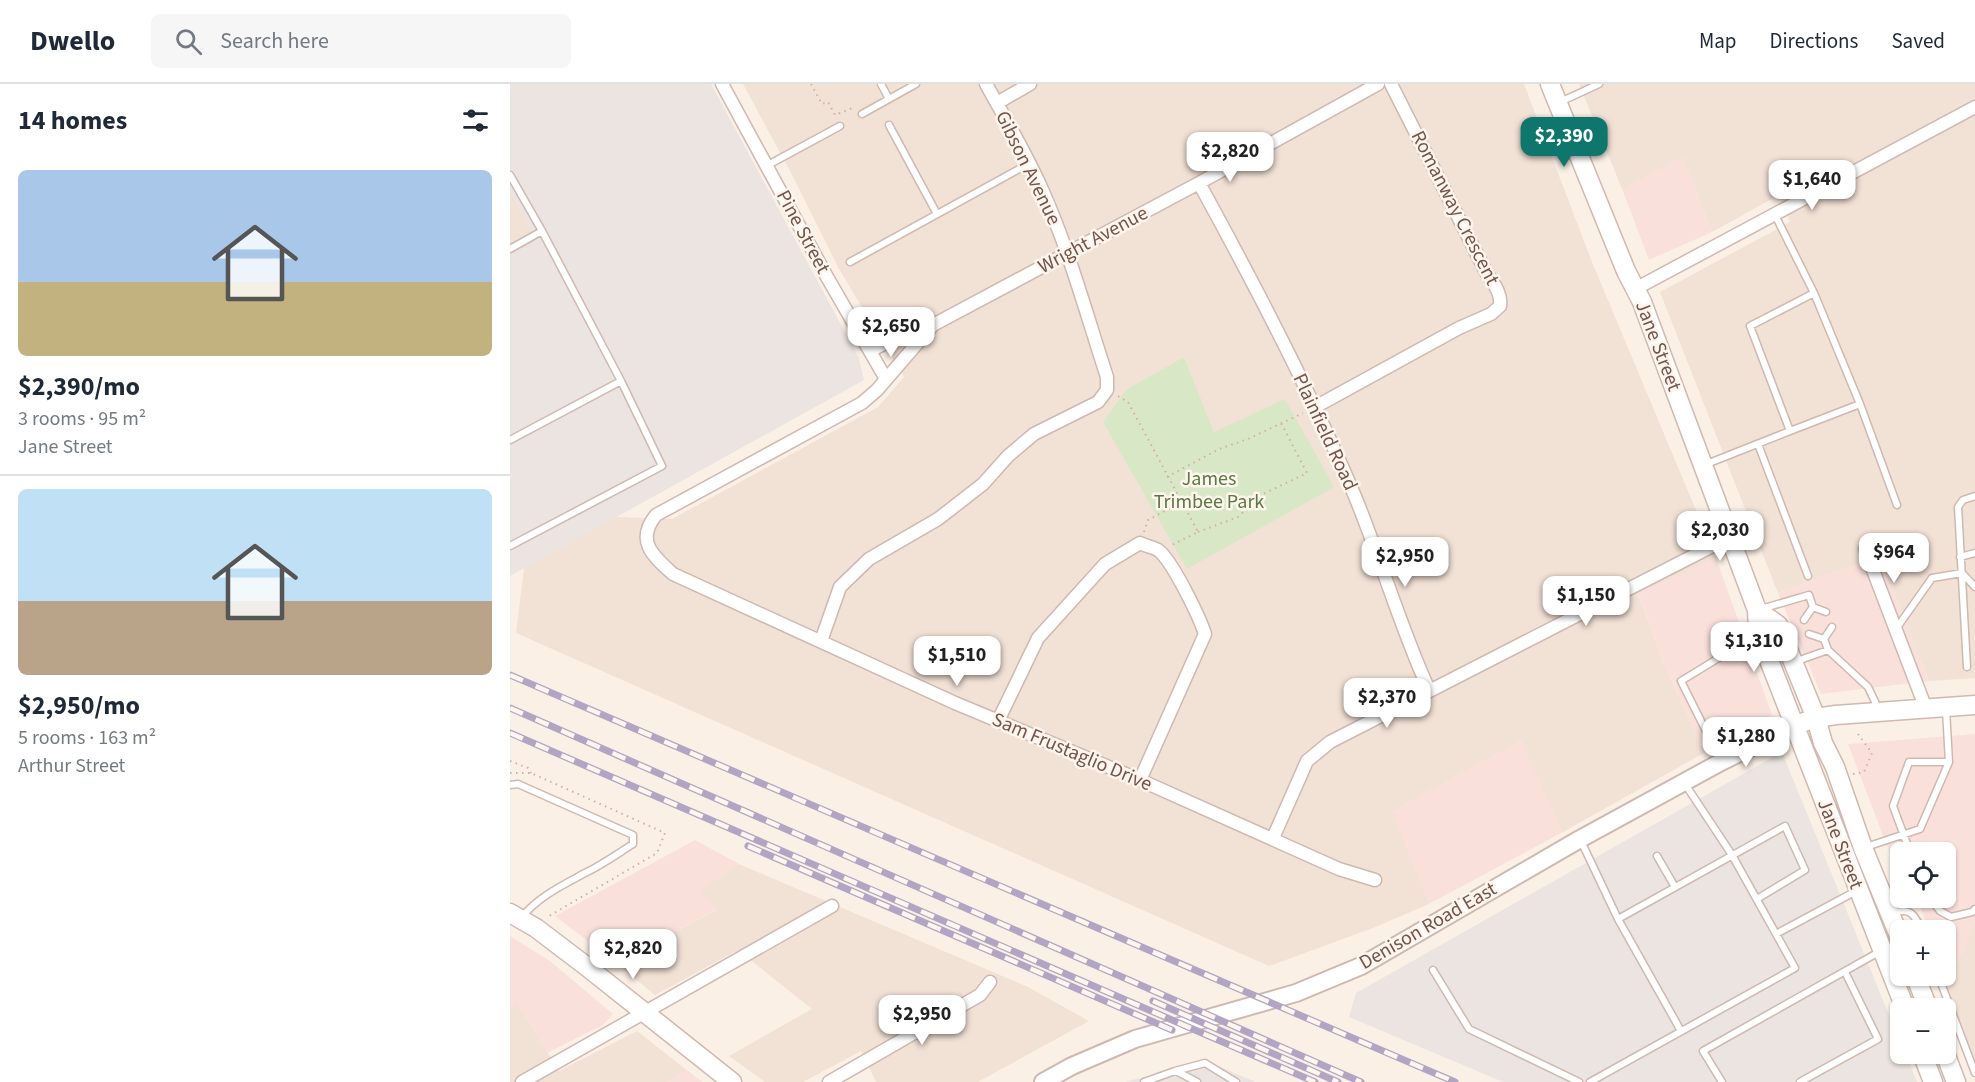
<!DOCTYPE html>
<html lang="en">
<head>
<meta charset="utf-8">
<style>
  :root { --surface:#fff; --page:#f6f6f7; --text:#1f2937; --muted:#747a83; --line:#e0e1e3; --accent:#0f766e }
  body { margin:0; font-family:"Source Sans 3",sans-serif; background:var(--page); color:var(--text); height:100vh; display:flex; flex-direction:column; font-size:22px; white-space:nowrap }
  * { box-sizing:border-box; margin:0 }
  p { font-size:20px; color:var(--muted) }
  .icon { flex:none; width:33px; height:33px; fill:none; stroke:currentColor; stroke-width:2; stroke-linecap:round; stroke-linejoin:round }
  .map { position:relative; flex:1; overflow:hidden }
  .drawer { display:flex; flex-direction:column; background:var(--surface); width:510px }
  .drawer>* { flex:none }
  .fabs { position:absolute; left:1380px; top:758px; display:grid; gap:12px }
  .fabs a { display:grid; place-items:center; width:66px; height:66px; border-radius:9px; background:var(--surface); box-shadow:0 2px 4px #0004; font-size:30px }
  .price { position:absolute; translate:-50% -51px; padding:0 14px; border-radius:12px; background:#fff; color:#222; font-size:20px; line-height:39px; filter:drop-shadow(0 2px 3px #0008) }
  .price::after { content:''; position:absolute; left:50%; top:36px; width:18px; height:14px; margin-left:-9px; background:inherit; clip-path:polygon(0 0,100% 0,50% 100%) }
  .price.active { background:var(--accent); color:#fff }
  ul { padding:0; list-style:none }
  li { display:grid; align-content:center; gap:12px; height:318px; padding:0 18px }
  li+li { border-top:2px solid var(--line) }
  li span { display:grid; place-items:center; height:186px; border-radius:9px; color:#555 }
  li>.icon { margin-inline-start:auto }
  span .icon { width:108px; height:108px; fill:#fffc; stroke-width:1 }
  li b { font-size:26px }
  h2 { display:flex; justify-content:space-between; align-items:center; height:72px; padding:0 18px; font-size:26px }
  header { display:flex; align-items:center; gap:36px; box-sizing:border-box; height:84px; padding:0 30px; background:var(--surface); border-bottom:2px solid var(--line) }
  header strong { font-size:28px }
  nav { display:flex; gap:33px; margin-inline-start:auto; font-size:21px }
  .search { width:420px; height:54px; background:var(--page); display:flex; align-items:center; gap:15px; box-sizing:border-box; padding:0 21px; border-radius:9px; color:var(--muted); font-size:22px }
  main { display:flex; flex:1; min-height:0 }
  .map>svg:first-child { display:block }
</style>
</head>
<body>
<header>
<strong>Dwello</strong>
<div class="search"><svg class="icon" aria-label="search" viewBox="0 0 24 24"><circle cx="10" cy="10" r="6"/><path d="M15 15l6 6"/></svg>Search here</div>
<nav><a>Map</a><a>Directions</a><a>Saved</a></nav>
</header>
<main>
<section class="drawer">
<h2>14 homes<svg class="icon" aria-label="filters" viewBox="0 0 24 24"><path d="M4 7h16M4 17h16"/><circle cx="9" cy="7" r="2"/><circle cx="15" cy="17" r="2"/></svg></h2>
<ul>
<li><span style="background:linear-gradient(#a9c7e8 60%,#c2b280 0)"><svg class="icon" aria-label="home" viewBox="0 0 24 24"><path d="M3 11l9-7 9 7M6 9v11h12V9"/></svg></span><div><b>$2,390/mo</b><p>3 rooms · 95 m²</p><p>Jane Street</p></div></li>
<li><span style="background:linear-gradient(#bfe0f5 60%,#b9a48a 0)"><svg class="icon" aria-label="home" viewBox="0 0 24 24"><path d="M3 11l9-7 9 7M6 9v11h12V9"/></svg></span><div><b>$2,950/mo</b><p>5 rooms · 163 m²</p><p>Arthur Street</p></div></li>
</ul>
</section>
<div class="map">
<svg width="1465" height="998" viewBox="0 0 1465 998">
  <rect width="100%" height="100%" fill="#fbf0e6"/>
  <!-- residential -->
  <path fill="#f2e1d5" d="M233,0H1014L1082,178L1206,474L1128,510L1153,577L1194,669L1053,748L1010,657L883,727L919,820L863,844L759,882L6,549L14,484L106,433L162,435L368,323L394,293L329,185L280,87Z
    M1069,0H1465V594L1419,597L1370,472L1268,509L1150,208L1280,138L1269,111L1202,148L1173,74L1112,105Z
    M0,107L25,153L0,166Z
    M229,780L518,903L579,937L468,998H366L351,967L293,998H255L219,972L302,925L228,866L145,911L105,878L207,826L189,806Z
    M1465,838V979L1436,905Z
    M6,918L49,987L127,947L192,998H0V923Z"/>
  <!-- commercial -->
  <path fill="#fae0db" d="M1173,73L1202,148L1139,176L1112,105Z
    M1370,472L1419,597L1311,610L1268,509Z
    M1206,474L1262,631L1194,669L1153,577L1128,509Z
    M1465,650V838L1436,905L1432,891H1436V846H1418L1410,820L1401,813H1436V768H1390V796L1338,660Z
    M1011,656L1053,748L919,820L882,727Z
    M185,756L229,780L189,806L208,825L105,878L45,832Z
    M0,852L40,877L103,930L93,941L37,969L6,919L0,923Z
    M177,986L192,998H156Z"/>
  <!-- industrial -->
  <path fill="#ebe4e0" d="M0,0H201L349,274L354,296L0,492V166L25,153L0,107Z
    M1272,668L1390,958V969H1395L1407,998H993L839,933L846,909Z
    M696,977L746,998H615Z"/>
  <!-- green -->
  <path fill="#d8e8c6" d="M674,273L704,348L775,315L824,403L677,485L593,338L616,306Z"/>
  <g fill="none" stroke-linecap="round" stroke-linejoin="round">
    <defs>
      <path id="service" d="M371,0L379,15
        M1050,18L1089,0
        M352,30L406,0
        M379,41L427,130
        M258,81L330,42
        M0,91L32,147L111,297L0,356
        M0,165L32,147
        M340,178L520,79
        M1350,320L1387,421
        M1280,347L1350,320L1304,209
        M1248,360L1298,492
        M1194,381L1280,347L1240,242L1304,209L1265,131
        M0,462L152,382L111,297
        M1450,473L1465,469
        M1303,523L1316,528
        M1251,525L1299,511L1303,523L1294,536
        M1386,545L1422,494L1452,489L1465,503
        M1299,550L1314,555L1318,566L1358,603L1369,626
        M1314,555L1322,543
        M1287,577L1318,566
        M1457,583L1448,423L1453,416L1465,412
        M1211,677L1171,597L1238,556L1248,551
        M0,701L8,700L123,751V760C107,770 92,781 75,789C51,802 28,813 11,834
        M1071,757L1108,835L1171,947
        M1356,763L1410,745L1439,678L1436,626
        M1400,768L1383,722L1399,678H1439
        M1147,772L1165,803
        M1419,813L1430,827L1441,833L1462,828L1465,825
        M1381,830C1400,822 1404,830 1412,846
        M1108,835L1275,742L1295,786L1247,815
        M1266,850L1348,806
        M923,886L959,945L1069,998
        M1428,891L1465,989
        M666,987L687,998
        M634,998L665,987L695,979L726,998
        M1080,998L1285,884L1222,771L1175,700
        M1212,998L1193,967L1369,868
        M1290,998L1368,955L1335,888"/>
      <path id="minor" d="M212,0L317,193L376,295
        M487,19L520,0
        M689,99C745,201 799,304 844,410C871,475 890,543 919,606
        M1125,205L1465,23
        M423,241L367,306L352,319L146,431C125,457 143,472 163,490L445,619L630,696L829,785L865,796
        M360,267L389,252L423,241L689,99L868,0
        M805,323L949,244L981,230L990,222C992,209 983,199 976,188L881,0
        M1355,465L1416,625
        M311,557L330,503L359,475L428,435L473,400L498,372L524,350L588,318L597,306V293C577,232 560,169 534,110C518,72 496,36 476,0
        M488,637L528,554L595,480L630,459C635,462 643,463 648,466C662,476 689,532 695,550L630,696
        M763,754L797,677L820,658L1220,453
        M12,998L322,822
        M319,998L470,911L480,898"/>
      <path id="tertiary" d="M533,998L562,982L625,955L786,909L851,882L1070,755L1211,678L1284,642"/>
      <path id="secondary" d="M1040,0L1116,187L1132,218L1247,526L1248,548L1395,924
        M1247,526L1268,541L1306,634L1313,659L1325,683L1353,764L1390,854
        M1294,638L1306,634L1326,631L1465,621
        M0,829L26,844L76,882L222,998
        M1405,891L1418,924
        M1412,969L1423,998
        M1435,969L1446,998"/>
    </defs>
    <!-- service casing -->
    <use href="#service" stroke="#ceb9b0" stroke-width="9"/>
    <!-- minor casing -->
    <use href="#minor" stroke="#ceb9b0" stroke-width="15"/>
    <!-- tertiary casing -->
    <use href="#tertiary" stroke="#ceb9b0" stroke-width="20"/>
    <!-- secondary casing -->
    <use href="#secondary" stroke="#d1b8ae" stroke-width="21"/>
    <!-- path -->
    <path stroke="#d3afa3" stroke-width="2" stroke-dasharray="1.5 4.5" stroke-linecap="butt" d="M301,0L312,20L318,18L325,31L345,23
      M608,312L618,318L688,448L662,461
      M657,393L709,365L738,355L793,329
      M634,448L638,436L672,418
      M688,448L728,433L751,411L797,389L771,339
      M0,677L18,684L21,689
      M0,689H21L155,749L147,769L39,832
      M1343,690L1354,688L1362,669L1348,650"/>
    <!-- service -->
    <use href="#service" stroke="#fff" stroke-width="6"/>
    <!-- minor -->
    <use href="#minor" stroke="#fff" stroke-width="12"/>
    <!-- tertiary -->
    <use href="#tertiary" stroke="#fff" stroke-width="16"/>
    <!-- secondary -->
    <use href="#secondary" stroke="#fff" stroke-width="18"/>
    <defs>
      <path id="rail" d="M0,591L945,998
        M0,624L851,998
        M0,649L805,998
        M238,762L662,946
        M643,917L828,998"/>
    </defs>
    <!-- rail casing -->
    <use href="#rail" stroke="#b2a5c4" stroke-width="7"/>
    <!-- rail -->
    <use href="#rail" stroke="#fef5ec" stroke-width="4.5" stroke-dasharray="14" stroke-linecap="butt"/>
  </g>
  <g text-anchor="middle" dominant-baseline="central" stroke-width="5" stroke-linejoin="round" paint-order="stroke">
    <!-- street labels -->
    <g font-size="20" fill="#73554d" stroke="#fef5ec">
      <text transform="translate(518 84) rotate(64)">Gibson Avenue</text>
      <text transform="translate(945 124) rotate(63)">Romanway Crescent</text>
      <text transform="translate(293 148) rotate(62)">Pine Street</text>
      <text transform="translate(583 156) rotate(-28)">Wright Avenue</text>
      <text transform="translate(1148 262) rotate(69)">Jane Street</text>
      <text transform="translate(815 348) rotate(65)">Plainfield Road</text>
      <text transform="translate(562 668) rotate(23)">Sam Frustaglio Drive</text>
      <text transform="translate(1330 760) rotate(69)">Jane Street</text>
      <text transform="translate(918 842) rotate(-30)">Denison Road East</text>
    </g>
    <!-- park labels -->
    <g font-size="20" fill="#5b7845" stroke="#fef5ec">
      <text x="699" y="395">James<tspan x="699" dy="23">Trimbee Park</tspan></text>
    </g>
  </g>
</svg>
<div class="fabs">
<a><svg class="icon" aria-label="locate" viewBox="0 0 24 24"><circle cx="12" cy="12" r="6"/><path d="M12 2v4M12 18v4M2 12h4M18 12h4"/></svg></a>
<a>+</a>
<a>−</a>
</div>
<b class="price active" style="left:1054px;top:84px">$2,390</b>
<b class="price" style="left:720px;top:99px">$2,820</b>
<b class="price" style="left:1302px;top:127px">$1,640</b>
<b class="price" style="left:381px;top:274px">$2,650</b>
<b class="price" style="left:1210px;top:478px">$2,030</b>
<b class="price" style="left:1384px;top:500px">$964</b>
<b class="price" style="left:895px;top:504px">$2,950</b>
<b class="price" style="left:1076px;top:543px">$1,150</b>
<b class="price" style="left:1244px;top:589px">$1,310</b>
<b class="price" style="left:447px;top:603px">$1,510</b>
<b class="price" style="left:877px;top:645px">$2,370</b>
<b class="price" style="left:1236px;top:684px">$1,280</b>
<b class="price" style="left:123px;top:896px">$2,820</b>
<b class="price" style="left:412px;top:962px">$2,950</b>
</div>
</main>
</body>
</html>
